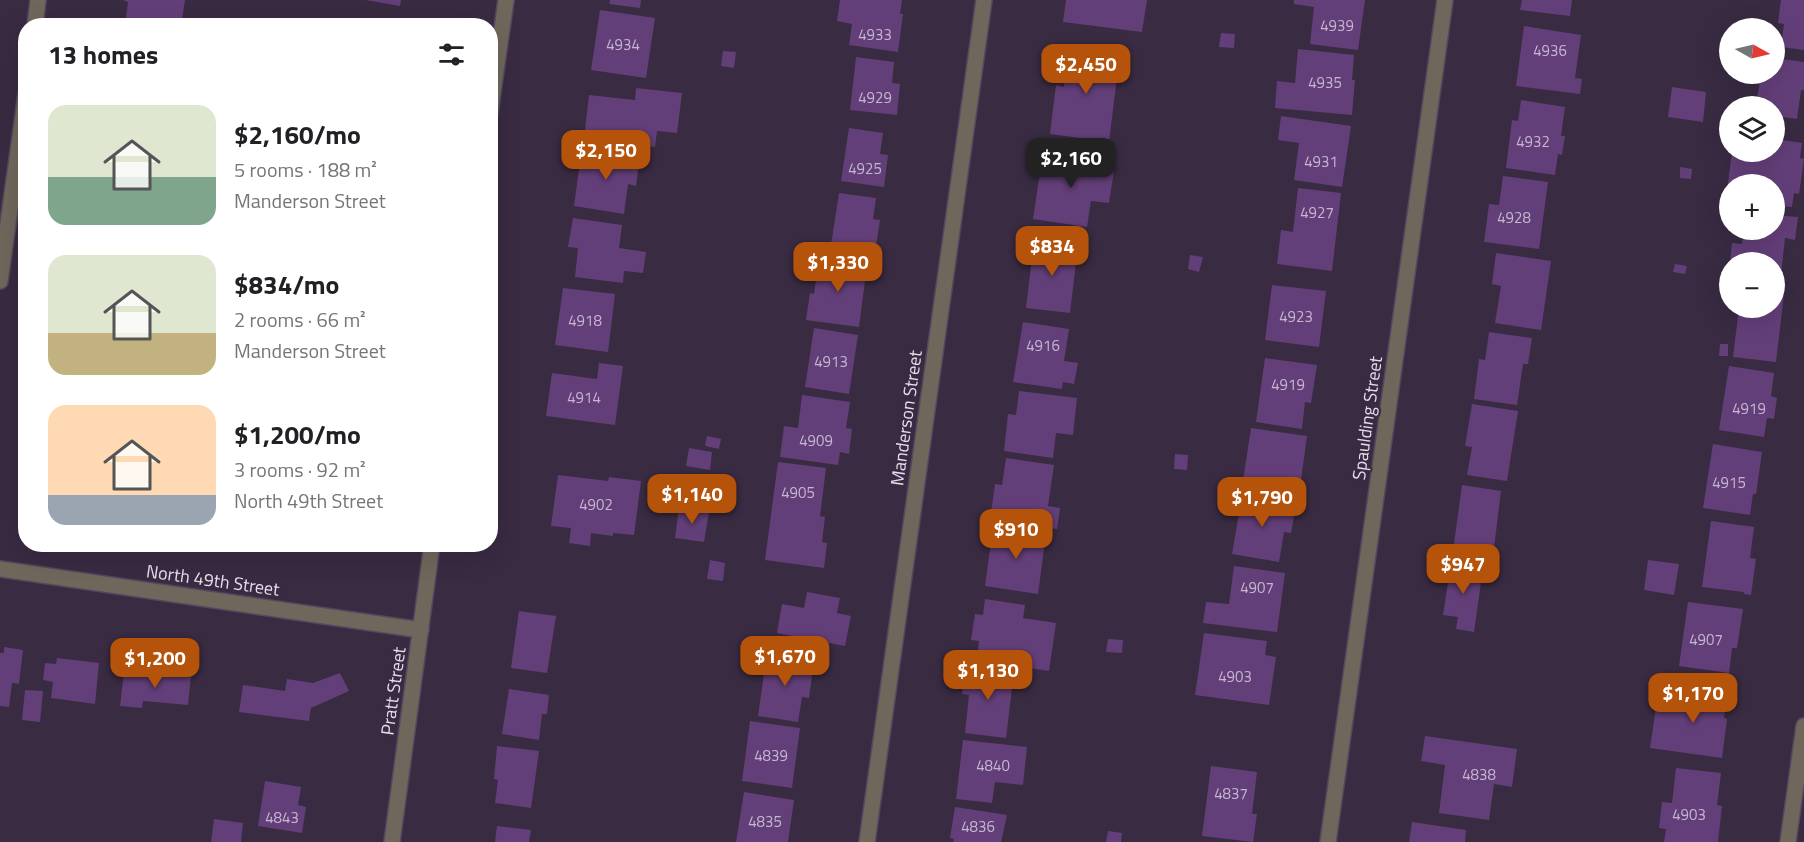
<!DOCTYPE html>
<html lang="en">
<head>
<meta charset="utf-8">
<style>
  :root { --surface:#fff; --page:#f6f6f6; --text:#202124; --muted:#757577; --accent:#b45309 }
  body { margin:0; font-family:"Titillium Web",sans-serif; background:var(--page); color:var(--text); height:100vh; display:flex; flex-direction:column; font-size:22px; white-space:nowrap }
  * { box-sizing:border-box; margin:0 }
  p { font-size:20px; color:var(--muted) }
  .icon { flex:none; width:33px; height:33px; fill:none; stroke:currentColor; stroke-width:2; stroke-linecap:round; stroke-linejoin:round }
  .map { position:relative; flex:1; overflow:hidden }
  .sheet { position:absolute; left:18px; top:18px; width:480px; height:534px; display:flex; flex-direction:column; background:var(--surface); border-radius:24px; box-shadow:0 6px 24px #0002 }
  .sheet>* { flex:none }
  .needle { width:39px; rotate:98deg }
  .fabs { position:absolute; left:1719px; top:18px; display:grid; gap:12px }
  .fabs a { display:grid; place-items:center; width:66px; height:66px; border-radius:50%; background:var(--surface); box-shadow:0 6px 24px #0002; font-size:30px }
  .price { position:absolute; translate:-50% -51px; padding:0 14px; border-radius:12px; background:var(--accent); color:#fff; font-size:20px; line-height:39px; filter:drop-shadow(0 2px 3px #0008) }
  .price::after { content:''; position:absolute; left:50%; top:36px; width:18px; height:14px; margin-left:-9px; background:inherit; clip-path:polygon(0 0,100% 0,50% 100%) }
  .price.on { background:#222; color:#fff }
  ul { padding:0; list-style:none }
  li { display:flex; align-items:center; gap:18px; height:150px; padding:0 30px }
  li span { display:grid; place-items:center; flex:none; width:168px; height:120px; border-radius:18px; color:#555 }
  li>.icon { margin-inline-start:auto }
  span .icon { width:72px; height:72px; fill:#fffc; stroke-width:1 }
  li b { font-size:26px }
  h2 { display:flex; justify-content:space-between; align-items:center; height:72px; padding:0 30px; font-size:26px }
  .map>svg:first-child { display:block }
</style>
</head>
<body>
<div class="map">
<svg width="1804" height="842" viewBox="0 0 1804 842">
  <rect width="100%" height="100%" fill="#392b42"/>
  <!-- building -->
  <path fill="#633f79" d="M123,0H185L181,26H125L128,2Z
    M366,0H401L400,6Z
    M610,0H641L640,8L609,4Z
    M840,0H902L900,14H903L898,52L849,45L852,24L837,21Z
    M1066,0H1147L1142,32L1063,22Z
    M1294,0H1365L1358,50L1310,44L1314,7L1294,4Z
    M1522,0H1572L1570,16L1520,10Z
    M1781,0H1804V50L1781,47L1784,24L1778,23Z
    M600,10L655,18L646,78L591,70Z
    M1524,26L1581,35L1575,78L1582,79L1580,94L1516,86Z
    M1221,33L1235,34L1234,48L1219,47Z
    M1068,47L1120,53L1109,142L1050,134L1056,85L1064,87L1065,76L1060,75L1062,60H1066Z
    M1298,49L1354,55L1352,80H1355L1352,115L1275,108L1277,81L1295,83Z
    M723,51L736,52L734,68L721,66Z
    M856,57L894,62L892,83L900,84L897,115L850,110Z
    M1774,58L1804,62V90H1801L1797,119L1774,116V106H1756L1761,74H1774Z
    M1672,87L1706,92L1703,122L1668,117Z
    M636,88L682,93L677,133L657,131L655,147L584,139L589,95L635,100Z
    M1521,100L1565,107L1561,136H1565L1562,155L1558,154L1555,175L1506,168L1512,120L1518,121Z
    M1281,116L1351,126L1342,187L1294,180L1299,143L1278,140Z
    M849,128L883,133L880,154L888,155L884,187L841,181Z
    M1774,139L1802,143L1800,158L1804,159L1799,194L1794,193L1792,207L1774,205V184H1730V198H1726L1732,152H1774Z
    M587,149L640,156L636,186L628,184L624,214L574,206L579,169H584Z
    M1043,153L1115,164L1109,203L1091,201L1087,227L1033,219Z
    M1680,167L1692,169L1691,179L1680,178Z
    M1503,176L1548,182L1539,249L1484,242L1489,204L1499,205Z
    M1298,188L1341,193L1332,271L1277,264L1281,230L1293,232Z
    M839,193L876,198L873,219L880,220L875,252L831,245Z
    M1774,215L1798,217L1795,240L1785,238L1780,284H1774V262H1730L1732,243L1742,244L1744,230H1774Z
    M573,218L622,225L619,248L646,252L643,273L624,271L623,283L575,277L578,248L568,247Z
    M1034,241L1078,246L1070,313L1026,308Z
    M1496,253L1551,261L1541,330L1495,323L1501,286L1492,284Z
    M1190,255L1203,257L1199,272L1188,269Z
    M819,258L867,265L859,327L806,320L810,293L814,294Z
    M1675,264L1687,266L1685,274L1673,272Z
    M1272,285L1326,291L1319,347L1265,340Z
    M563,288L615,294L608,352L555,345Z
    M1774,293L1784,294L1776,362L1733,357L1739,308H1774Z
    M1023,322L1069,329L1064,361L1078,363L1074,384L1063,382L1062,389L1013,382Z
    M814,328L858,335L849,394L805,387Z
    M1489,332L1532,338L1528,364H1523L1517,405L1474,399L1479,359L1485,360Z
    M1720,344H1728V356H1719Z
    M1265,358L1317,365L1311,403L1305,402L1302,429L1256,422Z
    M599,363L623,366L615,425L546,416L552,373L597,379Z
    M1729,366L1774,373L1771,396L1777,398L1774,419L1767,418L1764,437L1719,430Z
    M1019,391L1077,398L1073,435L1056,433L1053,458L1004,451L1008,414L1016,415Z
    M802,395L850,402L846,428L852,429L849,454L840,452L838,465L780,457L784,426L798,428Z
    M1472,404L1518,411L1507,481L1467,475L1472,447L1465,446Z
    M1251,428L1307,436L1301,480H1295L1293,495L1242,487Z
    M707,436L721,439L719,449L705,446Z
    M1713,444L1762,452L1756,494H1753L1750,515L1703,508Z
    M689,448L712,452L710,470L686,466Z
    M1175,454L1188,455L1187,470L1174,469Z
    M1006,458L1054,465L1048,506L1060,508L1057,529L990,520L995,484L1002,485Z
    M778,462L826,468L820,516L825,517L822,542L827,543L824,568L765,560Z
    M558,475L608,481L609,477L641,481L634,535L613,533V536L591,533L590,546L569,543L571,528L551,526Z
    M1462,485L1501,491L1493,556L1453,551Z
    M1242,496L1296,506L1291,533L1284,532L1279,562L1232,554Z
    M679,508L709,512L704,542L675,538Z
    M1711,521L1754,527L1750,558L1756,559L1751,595L1744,594V592L1702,587Z
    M993,527L1046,534L1038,594L985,586Z
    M710,560L725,563L723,581L707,579Z
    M1648,560L1679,564L1674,595L1644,590Z
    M1451,563L1483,568L1474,632L1456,629L1458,617L1443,615Z
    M1234,566L1285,573L1277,632L1203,623L1206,602L1229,604Z
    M807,592L840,598L837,613L851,616L845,646L777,633L782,604L804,608Z
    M985,599L1025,605L1023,618L1056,623L1049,671L977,660L979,641L971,640L975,614L983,615Z
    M1688,602L1743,609L1737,648H1732L1729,673L1679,666Z
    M519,611L556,616L547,673L511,668Z
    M1204,633L1267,641L1265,655L1276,657L1269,705L1195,695Z
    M1108,639L1123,640L1122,653L1106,652Z
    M4,647L23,650L19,684L12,683L9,707L0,706V653H4Z
    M767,653L814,660L809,698L802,697L798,722L758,716Z
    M57,658L99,663L95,704L51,698L53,682L43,680L45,663L56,664Z
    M965,666L1014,672L1006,738L965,733L969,695L962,694Z
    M141,670L191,675L188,705L143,701L142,708L120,706L124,672L141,674Z
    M340,673L349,691L311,708L309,721L239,712L243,685L285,691L287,679L313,683Z
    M1678,686L1728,693L1724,718L1727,719L1722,758L1650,748L1656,708L1675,711Z
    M509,689L549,695L547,714H542L539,740L502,734Z
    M25,690L43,691L40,722L22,720Z
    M750,721L800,728L792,788L742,781Z
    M1425,736L1517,749L1512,787L1494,784L1489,820L1439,813L1445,765L1421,761Z
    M963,740L1027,747L1023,785L995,782L992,803L956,799Z
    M497,746L539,751L531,808L495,803L498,780L494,779Z
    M1211,766L1257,772L1252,814H1257L1253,842L1202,836Z
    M1676,768L1721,773L1717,805L1722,806L1718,842H1664L1666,829L1659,828L1662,802L1672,803Z
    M265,781L301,787L298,805L306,807L302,833L258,826Z
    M744,792L794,800L788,842H736Z
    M955,807L1007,815L1001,842H953L954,839L950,838Z
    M214,819L243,823L241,842H211Z
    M1412,822L1466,830L1465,842H1409Z
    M497,826L531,830L529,842H495Z
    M1108,831L1122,833L1121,842H1106Z"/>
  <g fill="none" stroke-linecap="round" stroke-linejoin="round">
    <defs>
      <path id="minor" d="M35,26L38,0
        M490,113L506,0
        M0,281L26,94
        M0,569L421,630
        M392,842L432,544
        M867,842L984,0
        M1328,842L1445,0
        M1788,842L1804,726"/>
    </defs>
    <!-- minor casing -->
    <use href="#minor" stroke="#55485d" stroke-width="18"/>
    <!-- minor -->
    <use href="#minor" stroke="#70675c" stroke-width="15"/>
  </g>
  <g text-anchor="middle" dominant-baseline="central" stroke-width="4.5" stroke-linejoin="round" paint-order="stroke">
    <!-- number labels -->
    <g font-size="15" fill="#c6b6d0">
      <text x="1337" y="25">4939</text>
      <text x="875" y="34">4933</text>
      <text x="623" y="44">4934</text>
      <text x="1550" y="50">4936</text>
      <text x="1325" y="82">4935</text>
      <text x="875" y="97">4929</text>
      <text x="1533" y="141">4932</text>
      <text x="1321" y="161">4931</text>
      <text x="865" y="168">4925</text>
      <text x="1317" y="212">4927</text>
      <text x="1514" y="217">4928</text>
      <text x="1296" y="316">4923</text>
      <text x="585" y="320">4918</text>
      <text x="1043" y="345">4916</text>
      <text x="831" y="361">4913</text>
      <text x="1288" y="384">4919</text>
      <text x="584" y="397">4914</text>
      <text x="1749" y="408">4919</text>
      <text x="816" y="440">4909</text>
      <text x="1729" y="482">4915</text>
      <text x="798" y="492">4905</text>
      <text x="596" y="504">4902</text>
      <text x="1257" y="587">4907</text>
      <text x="1706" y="639">4907</text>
      <text x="1235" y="676">4903</text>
      <text x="771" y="755">4839</text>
      <text x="993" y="765">4840</text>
      <text x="1479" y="774">4838</text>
      <text x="1231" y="793">4837</text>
      <text x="1689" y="814">4903</text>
      <text x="282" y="817">4843</text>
      <text x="765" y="821">4835</text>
      <text x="978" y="826">4836</text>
    </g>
    <!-- street labels -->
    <g font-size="18" fill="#e7deed" stroke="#392b42">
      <text transform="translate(906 418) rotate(-82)">Manderson Street</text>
      <text transform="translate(1367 418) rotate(-82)">Spaulding Street</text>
      <text transform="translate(213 580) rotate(8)">North 49th Street</text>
      <text transform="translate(393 691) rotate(-82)">Pratt Street</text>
    </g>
  </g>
</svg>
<div class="fabs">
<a><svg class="needle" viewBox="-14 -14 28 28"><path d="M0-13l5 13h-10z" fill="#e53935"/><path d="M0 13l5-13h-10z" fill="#757577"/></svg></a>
<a><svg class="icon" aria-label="layers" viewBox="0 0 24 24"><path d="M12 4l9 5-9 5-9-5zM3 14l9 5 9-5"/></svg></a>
<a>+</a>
<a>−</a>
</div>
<b class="price" style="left:1086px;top:95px">$2,450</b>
<b class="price" style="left:606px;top:181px">$2,150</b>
<b class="price on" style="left:1071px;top:189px">$2,160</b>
<b class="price" style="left:1052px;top:277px">$834</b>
<b class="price" style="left:838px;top:293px">$1,330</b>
<b class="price" style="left:692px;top:525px">$1,140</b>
<b class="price" style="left:1262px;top:528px">$1,790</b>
<b class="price" style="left:1016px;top:560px">$910</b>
<b class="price" style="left:1463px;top:595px">$947</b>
<b class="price" style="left:785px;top:687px">$1,670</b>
<b class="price" style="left:155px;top:689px">$1,200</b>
<b class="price" style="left:988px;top:701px">$1,130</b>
<b class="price" style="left:1693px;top:724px">$1,170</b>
<section class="sheet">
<h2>13 homes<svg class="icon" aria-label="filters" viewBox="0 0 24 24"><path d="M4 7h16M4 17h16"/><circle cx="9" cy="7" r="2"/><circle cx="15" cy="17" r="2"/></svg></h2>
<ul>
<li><span style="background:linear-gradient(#dfe7d0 60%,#7fa58c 0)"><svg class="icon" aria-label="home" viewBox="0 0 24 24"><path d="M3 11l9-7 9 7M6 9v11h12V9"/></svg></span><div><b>$2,160/mo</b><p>5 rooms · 188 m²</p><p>Manderson Street</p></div></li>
<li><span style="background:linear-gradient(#dfe7d0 65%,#c2b280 0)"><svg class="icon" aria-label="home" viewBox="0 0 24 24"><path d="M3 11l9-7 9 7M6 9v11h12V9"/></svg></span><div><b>$834/mo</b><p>2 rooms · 66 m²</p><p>Manderson Street</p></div></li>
<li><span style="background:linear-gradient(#ffd9b3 75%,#9aa5b1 0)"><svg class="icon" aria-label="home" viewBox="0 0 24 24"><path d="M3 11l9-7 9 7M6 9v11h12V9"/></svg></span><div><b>$1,200/mo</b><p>3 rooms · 92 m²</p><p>North 49th Street</p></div></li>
</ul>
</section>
</div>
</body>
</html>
